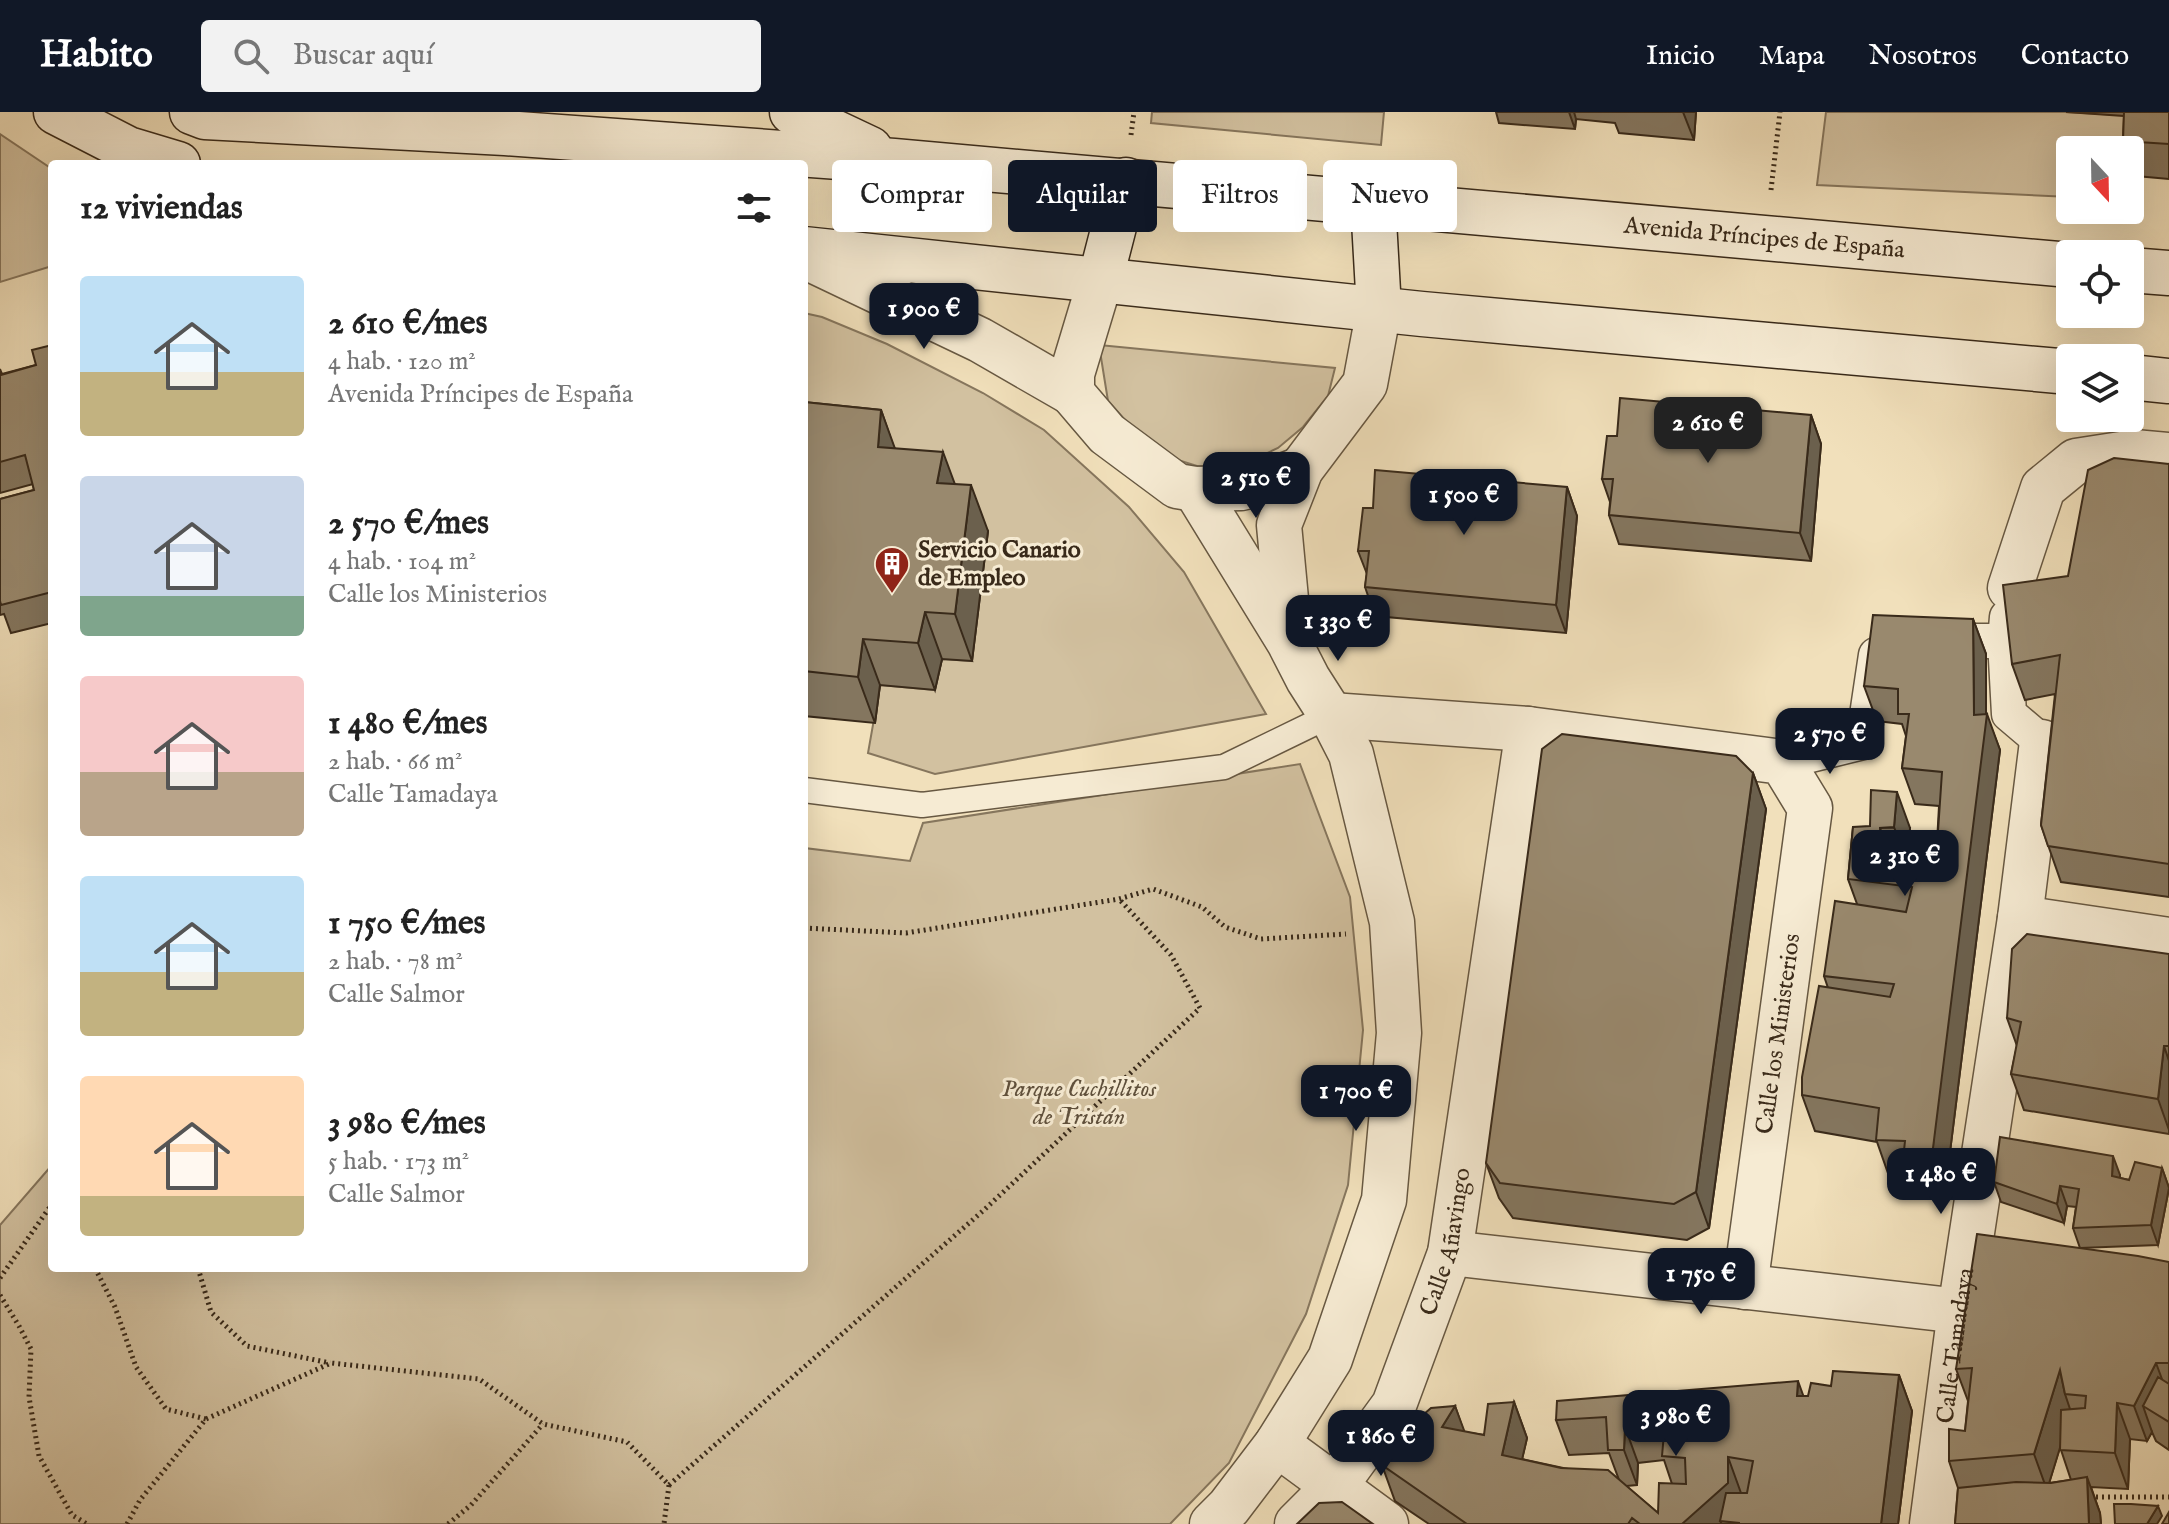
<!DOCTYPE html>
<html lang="es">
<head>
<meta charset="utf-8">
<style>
  :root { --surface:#fff; --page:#f2f2f2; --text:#222; --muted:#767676; --accent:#111827 }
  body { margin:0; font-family:"IM FELL English",serif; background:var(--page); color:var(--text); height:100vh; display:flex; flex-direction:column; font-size:30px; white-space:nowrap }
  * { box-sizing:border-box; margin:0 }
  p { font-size:26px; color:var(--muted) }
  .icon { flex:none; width:44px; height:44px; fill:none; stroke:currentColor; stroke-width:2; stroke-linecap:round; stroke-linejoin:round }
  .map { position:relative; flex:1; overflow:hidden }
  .drawer { position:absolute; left:48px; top:48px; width:760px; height:1112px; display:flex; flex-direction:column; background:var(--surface); border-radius:8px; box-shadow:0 8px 32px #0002 }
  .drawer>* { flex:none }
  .banner { position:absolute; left:832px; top:48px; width:760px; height:72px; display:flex; gap:16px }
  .needle { width:52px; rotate:158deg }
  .controls { position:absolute; left:2056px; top:24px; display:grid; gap:16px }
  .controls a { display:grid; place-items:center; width:88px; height:88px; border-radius:8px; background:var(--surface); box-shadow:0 8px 32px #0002; font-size:40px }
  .price { position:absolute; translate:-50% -68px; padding:0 18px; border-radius:16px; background:var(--accent); color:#fff; font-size:26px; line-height:52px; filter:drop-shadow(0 2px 4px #0008) }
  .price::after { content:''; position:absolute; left:50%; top:48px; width:24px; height:18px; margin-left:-12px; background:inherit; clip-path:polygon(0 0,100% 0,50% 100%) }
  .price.on { background:#222; color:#fff }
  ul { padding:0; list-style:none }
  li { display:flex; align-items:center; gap:24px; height:200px; padding:0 32px }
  li span { display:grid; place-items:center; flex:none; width:224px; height:160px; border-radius:8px; color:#555 }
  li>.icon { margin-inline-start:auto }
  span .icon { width:96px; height:96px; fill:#fffc; stroke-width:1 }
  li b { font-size:34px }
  h2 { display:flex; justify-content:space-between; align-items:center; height:96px; padding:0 32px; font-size:34px }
  .pill { padding:0 28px; border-radius:8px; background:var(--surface); box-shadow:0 8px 32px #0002; font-size:28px; line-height:72px }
  .pill.on { background:var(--accent); color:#fff }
  header { display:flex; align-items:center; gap:48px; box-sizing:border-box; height:112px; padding:0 40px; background:var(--accent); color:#fff }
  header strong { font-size:38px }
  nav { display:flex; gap:44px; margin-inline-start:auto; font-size:28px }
  .search { width:560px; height:72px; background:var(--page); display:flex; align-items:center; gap:20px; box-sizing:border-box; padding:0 28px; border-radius:8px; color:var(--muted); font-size:30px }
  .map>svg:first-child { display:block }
</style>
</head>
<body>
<header>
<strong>Habito</strong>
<div class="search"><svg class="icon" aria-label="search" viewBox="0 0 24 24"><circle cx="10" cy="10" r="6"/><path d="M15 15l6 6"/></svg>Buscar aquí</div>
<nav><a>Inicio</a><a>Mapa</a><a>Nosotros</a><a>Contacto</a></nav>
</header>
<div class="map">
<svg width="2169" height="1412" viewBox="0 0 2169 1412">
  <rect width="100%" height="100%" fill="#f1e0bb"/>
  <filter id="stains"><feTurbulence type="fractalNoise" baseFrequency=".0025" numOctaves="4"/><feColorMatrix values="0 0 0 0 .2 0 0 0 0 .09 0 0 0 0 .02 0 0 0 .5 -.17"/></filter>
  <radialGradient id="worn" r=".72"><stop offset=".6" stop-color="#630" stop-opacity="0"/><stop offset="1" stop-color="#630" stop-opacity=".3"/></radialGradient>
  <!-- green -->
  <path fill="#d2c1a0" stroke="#86765d" stroke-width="2" d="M1152,0H1384L1381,33L1151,11Z
    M1826,0H2065L2137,4L2136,88H2130V38H2070V85L1817,73Z
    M0,22L52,57V154L0,170Z
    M804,201L822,205L887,232L983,281L1044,318L1129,395L1184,460L1266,602L935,662L868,641L880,573L934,578L942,547L972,549L804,334Z
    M1099,233L1335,256L1328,284L1303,315L1278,336L1237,355L1197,354L1162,343L1134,318L1108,289Z
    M1300,652L1350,785L1363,918L1348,1073L1306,1202L1229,1351L1170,1412H0V1113L52,1053V1156H804V736L910,749L923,711Z"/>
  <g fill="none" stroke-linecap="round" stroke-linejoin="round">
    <defs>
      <path id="service" d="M804,678L922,693L1224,655L1331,603"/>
      <path id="pedestrian" d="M2007,505L2005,529L2009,602L2042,630
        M1934,529H2005
        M1782,650L1863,630L1876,543"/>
      <g id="minor">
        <path d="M804,144L980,228L1072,281"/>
        <path d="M1100,169L1072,262V281L1107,322L1177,374L1195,377L1241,376L1270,369L1301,357"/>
        <path d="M1195,377L1289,530L1308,567L1331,603L1351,642L1392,810L1399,921L1384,1088L1330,1247L1277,1332L1229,1395L1212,1412"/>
        <path d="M2010,476L2043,376L2076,349L2134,340L2169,343"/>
        <path d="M1289,519L1279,413L1301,357L1365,272L1379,197"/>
        <path d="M1331,603L1528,617L1782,650L1810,696L1745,1175"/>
        <path d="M2020,806L2169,828"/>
        <path d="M1450,1141L1960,1199"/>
        <path d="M1277,1332L1386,1412"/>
        <path id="s1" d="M1297,1412L1335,1374L1394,1293L1450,1141L1528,617"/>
        <path id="s2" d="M1932,1412L1960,1199L2020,806L2042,630"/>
      </g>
      <g id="secondary">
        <path d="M56,0L128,37L178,52"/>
        <path id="s3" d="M192,0L205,5L505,21L894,49L2070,153"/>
        <path d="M792,0L870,37"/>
        <path d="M1373,91L1379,197"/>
        <path d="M804,137L1422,202L2070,260"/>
        <path d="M2130,158L2169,161"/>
        <path d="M1100,169L1126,68"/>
        <path d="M2130,265L2169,269"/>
      </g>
    </defs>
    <!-- service casing -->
    <use href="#service" stroke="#675842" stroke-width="27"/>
    <!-- pedestrian casing -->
    <use href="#pedestrian" stroke="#675842" stroke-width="37"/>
    <!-- minor casing -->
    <use href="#minor" stroke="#675842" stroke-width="47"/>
    <!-- secondary casing -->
    <use href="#secondary" stroke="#392a1a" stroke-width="47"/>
    <!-- path -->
    <path stroke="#392a1a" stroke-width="5" stroke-dasharray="2 4" stroke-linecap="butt" d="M1131,23L1134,0
      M1771,78L1780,0
      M804,816L906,821L1119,787L1153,777L1202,795L1225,815L1261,827L1346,822
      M95,1156L115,1195L136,1255L166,1297L206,1307
      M198,1156L211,1200L247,1234L330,1251
      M0,1166L52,1092
      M0,1183L19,1214L31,1237L29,1285L39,1344L72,1403L87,1412
      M669,1373L984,1098L1200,896L1171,843L1119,787
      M2090,1385H2169
      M127,1412L140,1388L206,1307L331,1251L479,1267L543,1312L627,1330L669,1373L664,1412
      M448,1412L471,1393L543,1312"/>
    <!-- service -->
    <use href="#service" stroke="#f6ebd3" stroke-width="24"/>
    <!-- pedestrian -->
    <use href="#pedestrian" stroke="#f6ebd3" stroke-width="34"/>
    <!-- minor -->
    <use href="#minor" stroke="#f6ebd3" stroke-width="44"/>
    <!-- secondary -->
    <use href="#secondary" stroke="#f6ebd3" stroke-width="44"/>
  </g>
  <!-- wall -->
  <path fill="#84765f" stroke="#392a1a" stroke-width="2" fill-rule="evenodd" d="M1496,0H1696L1694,28L1619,21L1615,11L1576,7L1575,17L1499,11Z
    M2066,0H2169V67L2136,64L2130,48V38H2126L2123,29L2124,4Z
    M52,233V511L11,521L4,502L0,503V387L34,378L33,372L0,381V257L2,262L36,253Z
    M804,290L881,298L894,336L955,372L988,419L972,549L942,547L935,578L880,573L875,611L804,604Z
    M1811,303L1821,332L1811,449L1619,432L1609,403L1610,390L1602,367Z
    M2169,352V785L2061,770L2041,713L2055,582L2025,588L2012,552L2068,464Z
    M1567,375L1577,404L1566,521L1375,504L1365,475L1367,462L1358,439L1373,396Z
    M1973,507L1986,542V602L2000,638L1945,1080L1916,1083L1910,1065L1889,1064L1877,1030L1815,1019L1802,983L1828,876L1824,864L1857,792L1848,767L1853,715L1910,716L1908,747L1936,749L1939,694L1915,692L1902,656L1906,624L1902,612L1877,609L1864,574Z
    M1753,661L1766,697L1709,1116L1687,1128L1513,1106L1499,1086L1486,1051Z
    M2169,842V1022L2024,998L2011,962L2017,934L2007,906Z
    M2162,1056L2169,1076L2158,1133L2080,1136L2073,1116L2076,1095L2067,1094L2064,1111L2001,1090L1994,1070L2120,1063V1066L2129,1068Z
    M2169,1150V1338L2156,1329L2152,1320L2147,1329L2130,1327L2128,1377L2091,1375L2100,1401L2101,1412H1955L1958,1376L1949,1349L1965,1319L1968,1289L1956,1257ZM2060,1335L2071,1368L2049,1371Z
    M1899,1263L1912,1299L1898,1412H1429L1395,1389L1382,1353L1455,1294L1464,1320L1484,1323L1514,1290L1527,1326L1522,1347L1619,1368L1609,1341L1569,1343L1556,1308L1808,1284L1831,1274ZM1664,1348L1672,1372L1658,1401L1626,1374L1637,1373L1638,1351Z"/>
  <!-- shaded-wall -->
  <path fill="#6b604d" stroke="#392a1a" stroke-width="2" d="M1569,0H1574L1576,7L1575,17Z
    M1683,0H1696L1694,28Z
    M881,298L898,345L878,335Z
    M1811,303L1821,332L1811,449L1800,421Z
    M943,340L960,386L937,371Z
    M971,373L988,419L972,549L955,502Z
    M1567,375L1577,404L1566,521L1556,493Z
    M925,500L942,547L935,578L918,531Z
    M1973,507L1986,542V608L1987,602L2000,638L1945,1080L1932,1044L1974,603Z
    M863,527L880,573L875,611L858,565Z
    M1753,661L1766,697L1709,1116L1696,1080Z
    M1897,680L1910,716L1908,751L1894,715Z
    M1880,716L1893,752L1882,745Z
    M2164,934L2169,949V1018L2158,987Z
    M2113,1044L2120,1063L2119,1084L2112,1064Z
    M2162,1056L2169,1076L2158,1133L2151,1113Z
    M2060,1074L2067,1094L2064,1111L2057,1092Z
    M2156,1251L2169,1286L2143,1294L2152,1320L2147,1329L2134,1294Z
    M2060,1258L2065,1282L2071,1300L2047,1378L2034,1342Z
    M1899,1263L1912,1299L1898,1412H1881Z
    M1798,1269L1811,1305L1797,1284Z
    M1514,1290L1527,1326L1515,1378L1502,1343Z
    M2117,1291L2130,1327L2128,1377L2115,1341Z
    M1455,1294L1468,1329L1442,1315Z
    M1625,1315L1638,1351L1637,1373L1624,1338Z
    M1728,1345L1741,1381L1720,1409L1722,1412H1682Z
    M2087,1365L2100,1401L2101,1412H2089Z
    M2158,1394L2162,1404L2157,1412H2147Z"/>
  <!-- building -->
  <path fill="#99896e" stroke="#392a1a" stroke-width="2" d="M2124,0H2169V32L2123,29Z
    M52,233V480L1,493L0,489V387L34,378L25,343L0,350V259L1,263L36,253L32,238Z
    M1620,286L1811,303L1800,421L1609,403L1613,367H1602L1607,324H1617Z
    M804,290L881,298L878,335L943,340L937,371L971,373L955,502L925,500L918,531L863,527L858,565L804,559Z
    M2114,346L2169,352V752L2048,734L2041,713L2060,543L2012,552L2003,473L2068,464L2088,358Z
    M1375,358L1567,375L1556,493L1365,475L1369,439H1358L1363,396H1373Z
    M1873,503L1973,507L1974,603L1987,602L1932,1044L1903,1048L1905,1029L1876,1028L1879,996L1802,983V965L1819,874L1890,885L1894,872L1824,864L1835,789L1906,800L1912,775L1848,767L1853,715L1870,714L1871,678L1897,680L1894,715L1880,716L1882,745L1936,749L1942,660L1902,656L1909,602H1898V577L1864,574Z
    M1562,622L1736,644L1753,661L1696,1080L1674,1092L1500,1071L1486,1051L1542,637Z
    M2027,822L2169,842V934H2164L2158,987L2011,962L2021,910L2007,906L2012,837Z
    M2000,1025L2113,1044L2112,1064L2129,1068L2135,1050L2162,1056L2151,1113L2073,1116L2079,1077L2060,1074L2057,1092L1994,1070Z
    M1977,1122L2138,1144L2169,1150V1251H2156L2134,1294L2117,1291L2115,1341L2060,1338L2061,1298L2085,1296L2086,1284L2065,1282L2060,1258L2034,1342L1949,1349V1317L1965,1319L1972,1256L1956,1257Z
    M1833,1259L1899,1263L1881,1412H1739V1411L1720,1409L1726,1381H1747L1753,1349L1728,1345V1371L1682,1412H1640L1632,1406L1628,1412H1467L1382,1353L1386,1335L1431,1296L1455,1294L1442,1315L1484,1323L1488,1292L1514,1290L1502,1343L1561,1356L1608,1358L1658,1401L1659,1371L1686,1372L1685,1346L1662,1344L1665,1310L1625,1315L1624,1338H1608L1606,1305L1556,1308L1557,1289L1798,1269L1797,1284H1808L1811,1271L1831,1274Z
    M2158,1265L2169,1272V1310L2143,1294Z
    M2087,1365L2089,1412H1955L1958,1376L2016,1370L2051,1371Z
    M1342,1390L1373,1412H1297L1319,1391Z
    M2114,1392H2131L2158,1394L2147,1412H2115Z
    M2169,1400V1412H2162Z"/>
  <!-- icons -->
  <defs>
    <symbol id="building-pin" viewBox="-11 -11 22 30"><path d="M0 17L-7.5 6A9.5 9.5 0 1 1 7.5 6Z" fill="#8f2418" stroke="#f6ebd3"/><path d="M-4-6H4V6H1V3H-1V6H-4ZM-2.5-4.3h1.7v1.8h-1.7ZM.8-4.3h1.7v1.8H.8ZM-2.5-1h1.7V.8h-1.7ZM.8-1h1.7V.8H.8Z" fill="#fff"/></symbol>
  </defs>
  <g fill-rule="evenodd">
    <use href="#building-pin" x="872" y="432" width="40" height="54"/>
  </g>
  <g text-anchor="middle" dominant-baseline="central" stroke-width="6" stroke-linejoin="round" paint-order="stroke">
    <!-- street labels -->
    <g font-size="24" fill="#392a1a" stroke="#f6ebd3">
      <text stroke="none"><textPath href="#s3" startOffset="1578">Avenida Príncipes de España</textPath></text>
      <text transform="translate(1779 922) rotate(-82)">Calle los Ministerios</text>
      <text stroke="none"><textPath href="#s1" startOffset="326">Calle Añavingo</textPath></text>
      <text stroke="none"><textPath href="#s2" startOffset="180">Calle Tamadaya</textPath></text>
    </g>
    <!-- poi labels -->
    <g font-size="24" font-weight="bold" fill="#392a1a" stroke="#f6ebd3" text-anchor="start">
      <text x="918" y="438">Servicio Canario<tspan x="918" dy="28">de Empleo</tspan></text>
    </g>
    <!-- park labels -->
    <g font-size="24" font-style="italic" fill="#5f503c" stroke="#f6ebd3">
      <text x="1079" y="977">Parque Cuchillitos<tspan x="1079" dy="28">de Tristán</tspan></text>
    </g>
  </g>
  <rect width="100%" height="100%" filter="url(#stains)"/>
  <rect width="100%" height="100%" fill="url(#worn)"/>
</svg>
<div class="controls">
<a><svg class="needle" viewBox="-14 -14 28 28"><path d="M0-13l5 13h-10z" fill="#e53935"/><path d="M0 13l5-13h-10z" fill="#767676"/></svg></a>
<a><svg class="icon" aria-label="locate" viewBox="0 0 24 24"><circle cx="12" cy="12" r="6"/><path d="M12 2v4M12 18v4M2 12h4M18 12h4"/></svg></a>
<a><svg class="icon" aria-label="layers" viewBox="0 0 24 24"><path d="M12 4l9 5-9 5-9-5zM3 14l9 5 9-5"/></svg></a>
</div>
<b class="price" style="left:924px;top:239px">1 900 €</b>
<b class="price on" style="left:1708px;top:353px">2 610 €</b>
<b class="price" style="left:1256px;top:408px">2 510 €</b>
<b class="price" style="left:1464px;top:425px">1 500 €</b>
<b class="price" style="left:1338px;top:551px">1 330 €</b>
<b class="price" style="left:1830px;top:664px">2 570 €</b>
<b class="price" style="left:1905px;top:786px">2 310 €</b>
<b class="price" style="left:1356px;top:1021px">1 700 €</b>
<b class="price" style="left:1941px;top:1104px">1 480 €</b>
<b class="price" style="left:1701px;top:1204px">1 750 €</b>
<b class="price" style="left:1676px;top:1346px">3 980 €</b>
<b class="price" style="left:1381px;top:1366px">1 860 €</b>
<div class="banner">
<a class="pill">Comprar</a>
<a class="pill on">Alquilar</a>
<a class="pill">Filtros</a>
<a class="pill">Nuevo</a>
</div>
<section class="drawer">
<h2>12 viviendas<svg class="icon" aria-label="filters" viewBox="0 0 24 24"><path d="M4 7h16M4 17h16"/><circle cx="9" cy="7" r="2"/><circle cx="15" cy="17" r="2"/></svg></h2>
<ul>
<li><span style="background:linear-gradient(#bfe0f5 60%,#c2b280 0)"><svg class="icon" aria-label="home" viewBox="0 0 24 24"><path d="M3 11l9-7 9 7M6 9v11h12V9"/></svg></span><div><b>2 610 €/mes</b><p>4 hab. · 120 m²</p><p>Avenida Príncipes de España</p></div></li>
<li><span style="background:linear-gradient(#c9d6e8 75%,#7fa58c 0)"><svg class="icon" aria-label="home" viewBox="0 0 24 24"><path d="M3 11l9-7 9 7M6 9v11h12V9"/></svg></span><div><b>2 570 €/mes</b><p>4 hab. · 104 m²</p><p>Calle los Ministerios</p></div></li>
<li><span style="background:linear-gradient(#f6c9c9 60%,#b9a48a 0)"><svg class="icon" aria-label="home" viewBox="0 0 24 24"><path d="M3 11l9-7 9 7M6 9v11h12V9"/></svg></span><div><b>1 480 €/mes</b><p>2 hab. · 66 m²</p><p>Calle Tamadaya</p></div></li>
<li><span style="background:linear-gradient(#bfe0f5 60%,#c2b280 0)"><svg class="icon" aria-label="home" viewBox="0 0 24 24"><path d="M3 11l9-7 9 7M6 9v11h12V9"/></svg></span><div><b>1 750 €/mes</b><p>2 hab. · 78 m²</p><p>Calle Salmor</p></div></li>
<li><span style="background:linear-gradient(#ffd9b3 75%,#c2b280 0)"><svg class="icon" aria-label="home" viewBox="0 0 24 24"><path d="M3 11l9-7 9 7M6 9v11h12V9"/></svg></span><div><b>3 980 €/mes</b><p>5 hab. · 173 m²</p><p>Calle Salmor</p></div></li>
</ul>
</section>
</div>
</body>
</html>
